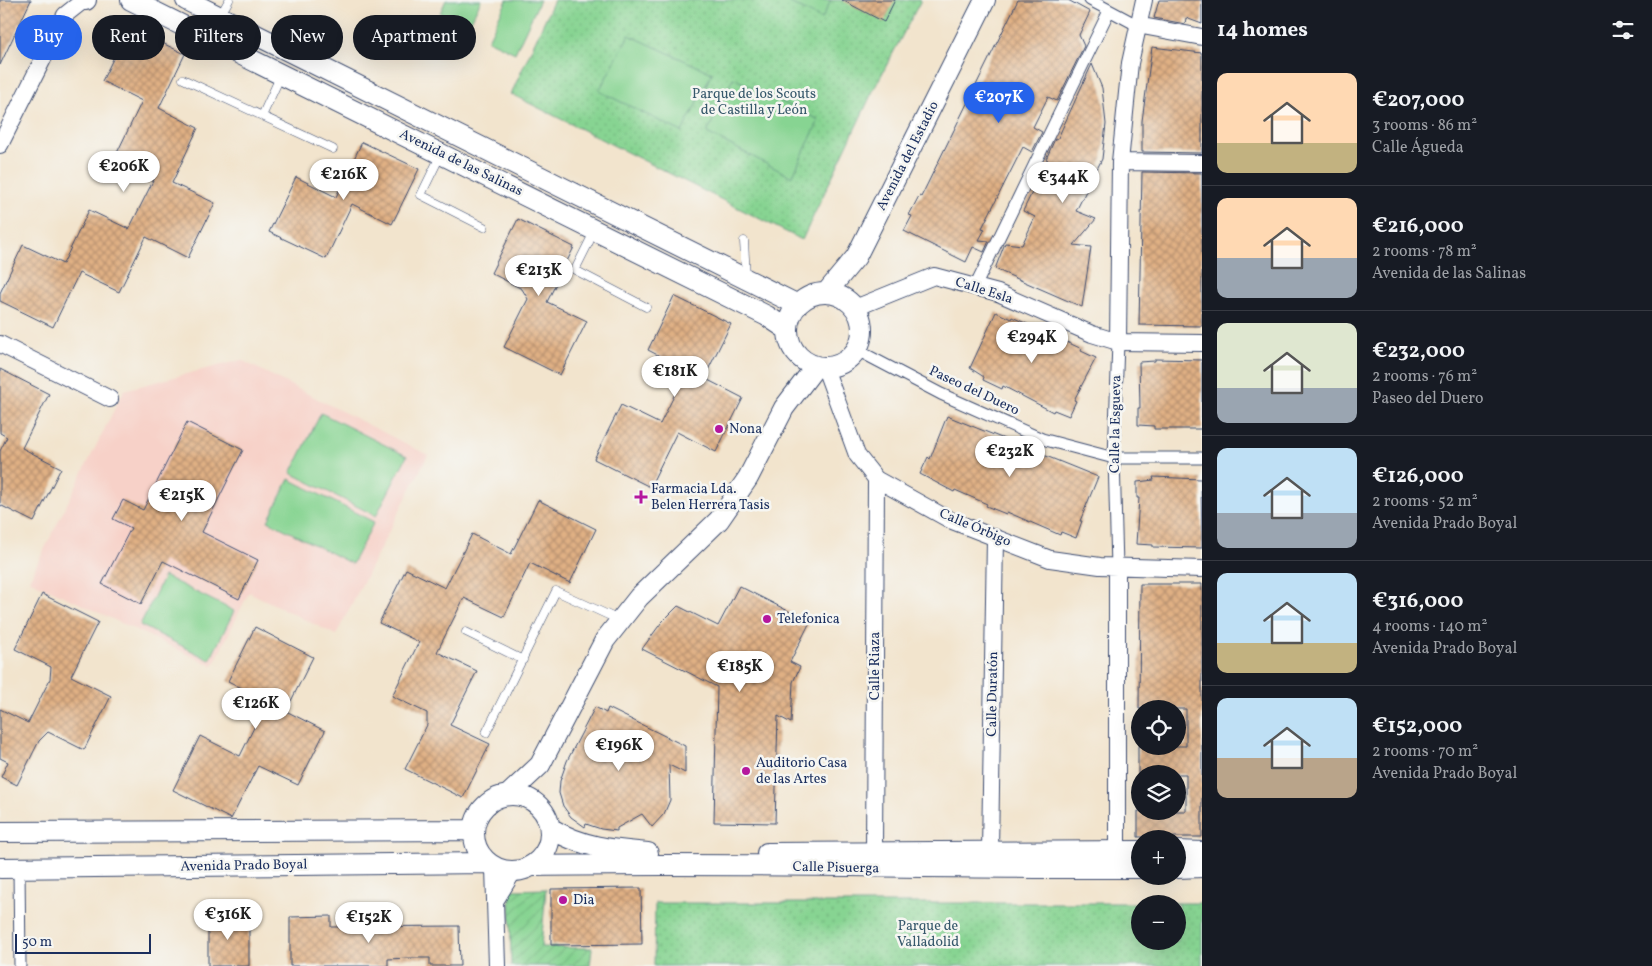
<!DOCTYPE html>
<html lang="en">
<head>
<meta charset="utf-8">
<style>
  :root { --surface:#171b24; --page:#242831; --text:#f1f3f6; --muted:#9ea1a6; --line:#363941; --accent:#2563eb }
  body { margin:0; font-family:Vollkorn,serif; background:var(--page); color:var(--text); height:100vh; display:flex; flex-direction:column; font-size:19px; white-space:nowrap }
  * { box-sizing:border-box; margin:0 }
  p { font-size:16px; color:var(--muted) }
  .icon { flex:none; width:28px; height:28px; fill:none; stroke:currentColor; stroke-width:2; stroke-linecap:round; stroke-linejoin:round }
  .map { position:relative; flex:1; overflow:hidden }
  .details { display:flex; flex-direction:column; background:var(--surface); width:450px }
  .details>* { flex:none }
  .guide { position:absolute; left:15px; top:15px; width:475px; height:45px; display:flex; gap:10px }
  .tools { position:absolute; left:1131px; top:700px; display:grid; gap:10px }
  .tools a { display:grid; place-items:center; width:55px; height:55px; border-radius:50%; background:var(--surface); box-shadow:0 5px 20px #0002; font-size:25px }
  .scale { position:absolute; left:15px; bottom:12px; width:136px; box-sizing:border-box; padding-left:5px; border:2px solid #1b2f5e; border-top:0; font-size:14px; line-height:18px; white-space:nowrap; color:#1b2f5e; -webkit-text-stroke:4px #f6f6f2; paint-order:stroke }
  .price { position:absolute; translate:-50% -42px; padding:0 11px; border-radius:18px; background:#fff; color:#222; font-size:16px; line-height:32px; filter:drop-shadow(0 1px 2px #0008) }
  .price::after { content:''; position:absolute; left:50%; top:30px; width:15px; height:11px; margin-left:-8px; background:inherit; clip-path:polygon(0 0,100% 0,50% 100%) }
  .price.current { background:var(--accent); color:#fff }
  ul { padding:0; list-style:none }
  li { display:flex; align-items:center; gap:15px; height:125px; padding:0 15px }
  li+li { border-top:1px solid var(--line) }
  li span { display:grid; place-items:center; flex:none; width:140px; height:100px; border-radius:10px; color:#555 }
  li>.icon { margin-inline-start:auto }
  span .icon { width:60px; height:60px; fill:#fffc; stroke-width:1 }
  li b { font-size:21px }
  h2 { display:flex; justify-content:space-between; align-items:center; height:60px; padding:0 15px; font-size:21px }
  .tag { padding:0 18px; border-radius:22px; background:var(--surface); box-shadow:0 5px 20px #0002; font-size:18px; line-height:45px }
  .tag.current { background:var(--accent); color:#fff }
  main { display:flex; flex:1; min-height:0 }
  .map>svg:first-child { display:block }
</style>
</head>
<body>
<main>
<div class="map">
<svg width="1202" height="966" viewBox="0 0 1202 966">
  <defs>
    <pattern id="grass-dots" width="8" height="8" patternUnits="userSpaceOnUse" patternTransform="scale(1.25)"><rect width="8" height="8" fill="#87d492"/><path d="M2 2h.1M6 6h.1" fill="none" stroke="#74b680" stroke-width="1.8" stroke-linecap="round"/></pattern>
    <pattern id="garden-furrows" width="10" height="10" patternUnits="userSpaceOnUse" patternTransform="scale(1.25)"><rect width="10" height="10" fill="#87d492"/><path d="M-1 1l2-2M0 10L10 0M9 11l2-2" fill="none" stroke="#74b680"/></pattern>
    <pattern id="building-cross-hatch" width="8" height="8" patternUnits="userSpaceOnUse" patternTransform="scale(1.25)"><rect width="8" height="8" fill="#e0b084"/><path d="M0 0l8 8M0 8l8-8" fill="none" stroke="#b5906f"/></pattern>
  </defs>
  <rect width="100%" height="100%" fill="#f6f6f2"/>
  <filter id="ink" filterUnits="userSpaceOnUse"><feTurbulence type="fractalNoise" baseFrequency=".02" numOctaves="2"/><feDisplacementMap in="SourceGraphic" scale="10" xChannelSelector="R" yChannelSelector="G"/><feConvolveMatrix kernelMatrix="1 2 1 2 8 2 1 2 1" color-interpolation-filters="sRGB"/></filter>
  <filter id="wash" filterUnits="userSpaceOnUse"><feTurbulence type="fractalNoise" baseFrequency=".0096" numOctaves="4" result="noise"/><feDisplacementMap in="SourceGraphic" scale="20" xChannelSelector="R" yChannelSelector="G"/><feGaussianBlur stdDeviation="1.12" result="paint"/><feColorMatrix in="noise" values="0 0 0 0 0 0 0 0 0 0 0 0 0 0 0 0 0 1.4 0 .05"/><feComposite in="paint" operator="in"/></filter>
  <g filter="url(#wash)">
    <rect width="100%" height="100%" fill="#f2e4cd"/>
    <!-- built -->
    <path fill="#f7d1c8" d="M241,360L428,455L336,635L249,592L213,666L29,580L124,390Z"/>
    <!-- grass -->
    <path fill="url(#grass-dots)" stroke="#518278" fill-rule="evenodd" d="M554,0H921L873,91L802,240L511,94Z
      M655,903H1202V966H654ZM1140,904H1178V941H1140Z"/>
    <!-- garden -->
    <path fill="url(#garden-furrows)" stroke="#518278" d="M546,889L541,947L592,948L590,966H511L510,890Z"/>
    <!-- pitch -->
    <path fill="#87d492" stroke="#518278" d="M446,0H481L468,27L440,13Z
      M507,0H540L515,53L488,40Z
      M784,0H831L822,19Z
      M629,35L712,73L682,132L599,91Z
      M733,78L819,120L792,177L707,133Z
      M321,413L407,456L376,516L291,473Z
      M289,479L374,522L352,564L268,521Z
      M164,576L234,611L210,660L140,625Z"/>
    <g id="blocks">
      <!-- building -->
      <path fill="url(#building-cross-hatch)" d="M0,0H31L0,65Z
        M842,0H895L884,22Z
        M1018,0H1068L1090,12L1079,35L1084,46L1057,101L1048,97L1033,127L1042,132L1032,152L1023,147L982,228L985,229L979,240L989,241L984,252L973,247L966,262L904,231L912,216L909,215L919,196L921,197Z
        M1159,0H1202V24L1186,18L1185,24L1154,18Z
        M129,27L185,54L159,108L198,128L172,183L215,203L188,258L146,237L119,292L79,273L53,327L0,301V293L23,245L63,264L89,210L129,229L156,175L116,155L142,101L102,81Z
        M1152,47L1202,53V153L1142,152V121Z
        M1092,64L1102,88L1106,124L1102,159L1076,211L1096,219L1074,245L1091,247L1082,307L995,269L1005,243L1022,245L1035,217L1023,211L1048,160L1046,159L1055,139L1057,140Z
        M362,142L419,169L392,224L352,204L326,259L269,232L296,177L336,197Z
        M1142,172L1202,173V326L1139,325Z
        M518,219L574,247L547,302L587,321L560,375L504,347L528,299L522,289L491,273Z
        M674,296L731,324L704,378L743,398L716,452L677,432L650,487L594,459L621,405L660,424L687,370L648,350Z
        M996,312L1011,319L1012,317L1082,349L1081,351L1096,358L1074,400L1076,401L1069,416L1054,410L1053,412L1003,386L1002,389L983,380L984,377L970,368Z
        M1155,359L1202,360V429H1154V426L1138,425V408H1140L1139,362L1155,361Z
        M0,369L49,394L22,448L61,468L34,522L0,505V451L7,437L0,433Z
        M947,416L1098,477L1080,521H1082L1076,538L1061,532L1060,535L1007,512L1006,514L986,506L987,504L955,490L954,492L920,474L928,457L930,459Z
        M187,422L243,450L202,532L258,560L239,599L163,561L141,604L102,584L131,528L113,519L123,500L143,510Z
        M1153,477L1201,479L1202,548L1153,547V545L1136,544L1139,498H1137V482L1154,480Z
        M538,500L596,529L570,583L530,563L504,617L464,598L437,652L477,671L450,725L490,744L463,798L405,769L427,725V713L392,696L419,642L379,623L406,569L445,588L472,534L511,554Z
        M1140,584H1202V837H1138V811H1186V774H1138V746H1186V709H1139Z
        M739,586L810,622L790,662L800,667L793,682L791,723L778,716L775,823L714,822L717,687L642,649L661,623L678,606L718,626Z
        M42,594L98,622L71,676L111,696L84,750L48,732L39,741L17,785L1,777L8,762L0,758V709L28,723L50,679L51,667L15,649Z
        M255,627L313,657L286,711L325,731L298,785L258,766L231,819L173,790L200,736L240,756L267,701L228,681Z
        M595,707L606,713L608,708L685,746V773L669,765L670,800L664,814L652,827L642,814L617,828V831L601,829L586,824L585,827L571,817L563,806L559,793L560,781L567,761Z
        M641,888L642,944L551,945V889Z
        M331,916V927L459,926L460,966H430V958H408L388,959V966H290V917Z
        M208,917H249V966H208Z"/>
    </g>
  </g>
  <g filter="url(#ink)">
    <use href="#blocks" fill-opacity="0" stroke="#3b4a6f" stroke-width="1"/>
    <g fill="none" stroke-linecap="round" stroke-linejoin="round">
      <defs>
        <path id="service" d="M220,16L229,0
          M183,79L333,149
          M262,116L281,75
          M441,154L421,195L484,227
          M594,232L575,270L646,307
          M744,241L746,277
          M466,632L523,660
          M486,733L556,591L619,620"/>
        <path id="pedestrian" d="M1090,0L1137,25
          M975,287L1109,11
          M857,350L941,394L1042,439L1114,458H1202
          M1117,567L1114,458L1118,342
          M19,868L20,966"/>
        <path id="minor" d="M1137,25L1202,37
          M0,145L65,15L84,0
          M1120,162L1202,163
          M855,308L934,276L998,293L1092,334L1118,342L1202,343
          M1118,342L1120,162L1130,63L1144,0
          M0,344L110,399
          M825,368L857,455L876,479L950,520L1050,559L1100,566L1202,569
          M1117,567V851
          M990,851L995,538
          M874,853L876,479
          M494,867L497,966
          M497,898L513,872"/>
        <path id="tertiary" d="M82,0H86
          M131,0L767,316L788,330
          M186,0L798,305
          M826,293L856,257L985,0
          M788 330a37 37 0 1 1 74 0a37 37 0 1 1-74 0Z
          M474 833a38 38 0 1 1 76 0a38 38 0 1 1-76 0Z
          M508,795L540,765L605,640L639,597L719,520L748,478L784,408L816,366
          M550,828C581,847 612,850 648,853
          M0,832L474,830
          M1178,851L1202,852
          M767,853L1140,851
          M533,866C735,862 938,869 1140,868
          M0,868L488,863
          M1178,868L1202,867"/>
      </defs>
      <!-- service casing -->
      <use href="#service" stroke="#3b4a6f" stroke-width="9"/>
      <!-- pedestrian casing -->
      <use href="#pedestrian" stroke="#3b4a6f" stroke-width="13"/>
      <!-- minor casing -->
      <use href="#minor" stroke="#3b4a6f" stroke-width="18"/>
      <!-- tertiary casing -->
      <use href="#tertiary" stroke="#3b4a6f" stroke-width="22"/>
      <!-- service -->
      <use href="#service" stroke="#fff" stroke-width="8"/>
      <!-- pedestrian -->
      <use href="#pedestrian" stroke="#fff" stroke-width="11"/>
      <!-- minor -->
      <use href="#minor" stroke="#fff" stroke-width="16"/>
      <!-- tertiary -->
      <use href="#tertiary" stroke="#fff" stroke-width="20"/>
    </g>
  </g>
  <!-- markers -->
  <g fill="#b5179e" stroke="#f6f6f2" stroke-width="2">
    <circle cx="719" cy="429" r="5"/>
    <path d="M638.5 489.5h5v5h5v5h-5v5h-5v-5h-5v-5h5z"/>
    <circle cx="767" cy="619" r="5"/>
    <circle cx="746" cy="771" r="5"/>
    <circle cx="563" cy="900" r="5"/>
  </g>
  <g text-anchor="middle" dominant-baseline="central" stroke-width="5" stroke-linejoin="round" paint-order="stroke">
    <!-- park labels -->
    <g font-size="14" fill="#36586b" stroke="#f6f6f2">
      <text x="754" y="94">Parque de los Scouts<tspan x="754" dy="16">de Castilla y León</tspan></text>
      <text x="928" y="926">Parque de<tspan x="928" dy="16">Valladolid</tspan></text>
    </g>
    <!-- street labels -->
    <g font-size="14" fill="#1b2f5e" stroke="#f6f6f2">
      <text transform="translate(908 156) rotate(-63)">Avenida del Estadio</text>
      <text transform="translate(461 163) rotate(26)">Avenida de las Salinas</text>
      <text transform="translate(984 291) rotate(18)">Calle Esla</text>
      <text transform="translate(974 391) rotate(25)">Paseo del Duero</text>
      <text transform="translate(1116 424) rotate(-89)">Calle la Esgueva</text>
      <text transform="translate(975 528) rotate(23)">Calle Órbigo</text>
      <text transform="translate(875 666) rotate(-90)">Calle Riaza</text>
      <text transform="translate(993 694) rotate(-89)">Calle Duratón</text>
      <text transform="translate(244 866) rotate(-1)">Avenida Prado Boyal</text>
      <text transform="translate(836 868) rotate(1)">Calle Pisuerga</text>
    </g>
    <!-- poi labels -->
    <g font-size="14" fill="#1b2f5e" stroke="#f6f6f2" text-anchor="start">
      <text x="729" y="429">Nona</text>
      <text x="651" y="489">Farmacia Lda.<tspan x="651" dy="16">Belen Herrera Tasis</tspan></text>
      <text x="777" y="619">Telefonica</text>
      <text x="756" y="763">Auditorio Casa<tspan x="756" dy="16">de las Artes</tspan></text>
      <text x="573" y="900">Dia</text>
    </g>
  </g>
</svg>
<div class="tools">
<a><svg class="icon" aria-label="locate" viewBox="0 0 24 24"><circle cx="12" cy="12" r="6"/><path d="M12 2v4M12 18v4M2 12h4M18 12h4"/></svg></a>
<a><svg class="icon" aria-label="layers" viewBox="0 0 24 24"><path d="M12 4l9 5-9 5-9-5zM3 14l9 5 9-5"/></svg></a>
<a>+</a>
<a>−</a>
</div>
<div class="scale">50 m</div>
<b class="price current" style="left:999px;top:124px">€207K</b>
<b class="price" style="left:124px;top:193px">€206K</b>
<b class="price" style="left:344px;top:201px">€216K</b>
<b class="price" style="left:1063px;top:204px">€344K</b>
<b class="price" style="left:539px;top:297px">€213K</b>
<b class="price" style="left:1032px;top:364px">€294K</b>
<b class="price" style="left:675px;top:398px">€181K</b>
<b class="price" style="left:1010px;top:478px">€232K</b>
<b class="price" style="left:182px;top:522px">€215K</b>
<b class="price" style="left:740px;top:693px">€185K</b>
<b class="price" style="left:256px;top:730px">€126K</b>
<b class="price" style="left:619px;top:772px">€196K</b>
<b class="price" style="left:228px;top:941px">€316K</b>
<b class="price" style="left:369px;top:944px">€152K</b>
<div class="guide">
<a class="tag current">Buy</a>
<a class="tag">Rent</a>
<a class="tag">Filters</a>
<a class="tag">New</a>
<a class="tag">Apartment</a>
</div>
</div>
<section class="details">
<h2>14 homes<svg class="icon" aria-label="filters" viewBox="0 0 24 24"><path d="M4 7h16M4 17h16"/><circle cx="9" cy="7" r="2"/><circle cx="15" cy="17" r="2"/></svg></h2>
<ul>
<li><span style="background:linear-gradient(#ffd9b3 70%,#c2b280 0)"><svg class="icon" aria-label="home" viewBox="0 0 24 24"><path d="M3 11l9-7 9 7M6 9v11h12V9"/></svg></span><div><b>€207,000</b><p>3 rooms · 86 m²</p><p>Calle Águeda</p></div></li>
<li><span style="background:linear-gradient(#ffd9b3 60%,#9aa5b1 0)"><svg class="icon" aria-label="home" viewBox="0 0 24 24"><path d="M3 11l9-7 9 7M6 9v11h12V9"/></svg></span><div><b>€216,000</b><p>2 rooms · 78 m²</p><p>Avenida de las Salinas</p></div></li>
<li><span style="background:linear-gradient(#dfe7d0 65%,#9aa5b1 0)"><svg class="icon" aria-label="home" viewBox="0 0 24 24"><path d="M3 11l9-7 9 7M6 9v11h12V9"/></svg></span><div><b>€232,000</b><p>2 rooms · 76 m²</p><p>Paseo del Duero</p></div></li>
<li><span style="background:linear-gradient(#bfe0f5 65%,#9aa5b1 0)"><svg class="icon" aria-label="home" viewBox="0 0 24 24"><path d="M3 11l9-7 9 7M6 9v11h12V9"/></svg></span><div><b>€126,000</b><p>2 rooms · 52 m²</p><p>Avenida Prado Boyal</p></div></li>
<li><span style="background:linear-gradient(#bfe0f5 70%,#c2b280 0)"><svg class="icon" aria-label="home" viewBox="0 0 24 24"><path d="M3 11l9-7 9 7M6 9v11h12V9"/></svg></span><div><b>€316,000</b><p>4 rooms · 140 m²</p><p>Avenida Prado Boyal</p></div></li>
<li><span style="background:linear-gradient(#bfe0f5 60%,#b9a48a 0)"><svg class="icon" aria-label="home" viewBox="0 0 24 24"><path d="M3 11l9-7 9 7M6 9v11h12V9"/></svg></span><div><b>€152,000</b><p>2 rooms · 70 m²</p><p>Avenida Prado Boyal</p></div></li>
</ul>
</section>
</main>
</body>
</html>
